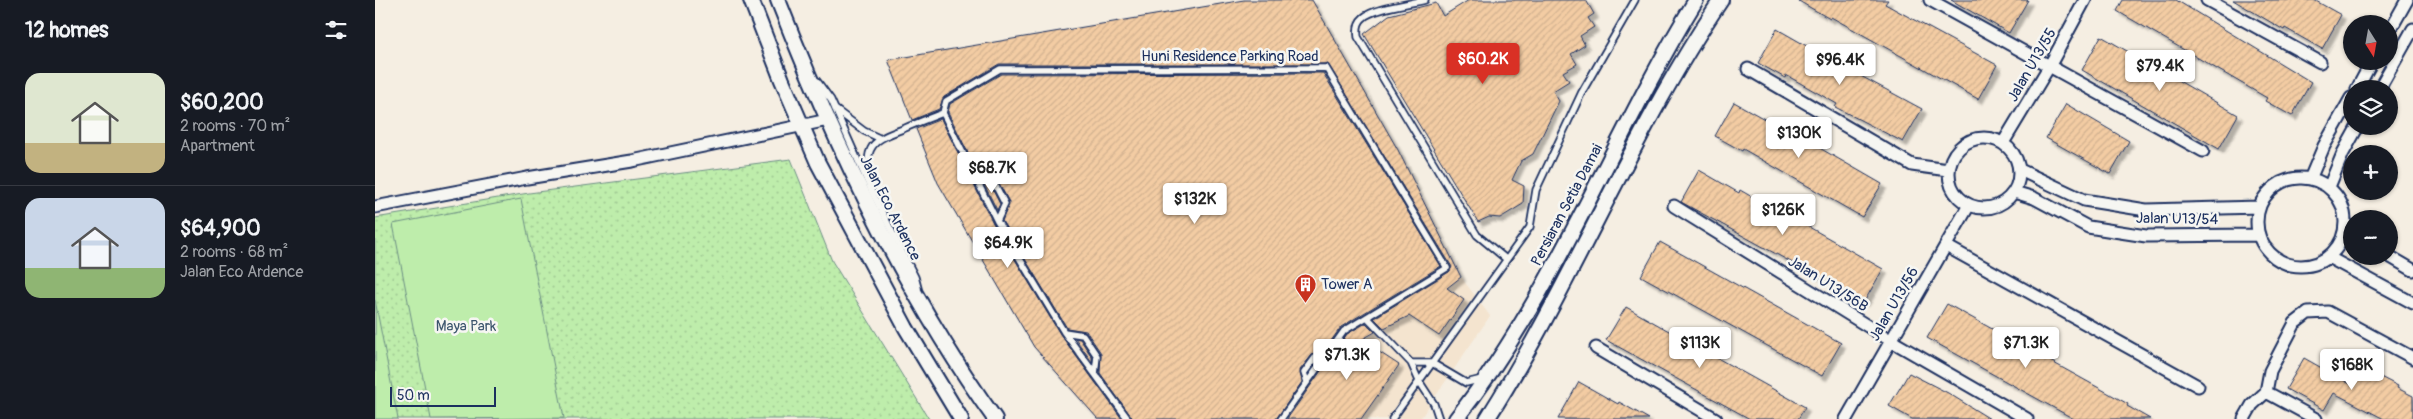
<!DOCTYPE html>
<html lang="en">
<head>
<meta charset="utf-8">
<style>
  :root { --surface:#171b24; --page:#242831; --text:#f1f3f6; --muted:#9ea1a6; --line:#363941; --accent:#d93025 }
  body { margin:0; font-family:Pangolin,sans-serif; background:var(--page); color:var(--text); height:100vh; display:flex; flex-direction:column; font-size:19px; white-space:nowrap }
  * { box-sizing:border-box; margin:0 }
  p { font-size:16px; color:var(--muted) }
  .icon { flex:none; width:28px; height:28px; fill:none; stroke:currentColor; stroke-width:2; stroke-linecap:round; stroke-linejoin:round }
  .map { position:relative; flex:1; overflow:hidden }
  .details { display:flex; flex-direction:column; background:var(--surface); width:375px }
  .details>* { flex:none }
  .needle { width:32px; rotate:169deg }
  .tools { position:absolute; left:1968px; top:15px; display:grid; gap:10px }
  .tools a { display:grid; place-items:center; width:55px; height:55px; border-radius:50%; background:var(--surface); box-shadow:0 1px 4px #0004; font-size:25px }
  .scale { position:absolute; left:15px; bottom:12px; width:106px; box-sizing:border-box; padding-left:5px; border:2px solid #1b2f5e; border-top:0; font-size:14px; line-height:18px; white-space:nowrap; color:#1b2f5e; -webkit-text-stroke:4px #f6f6f2; paint-order:stroke }
  .price { position:absolute; translate:-50% -42px; padding:0 11px; border-radius:5px; background:#fff; color:#222; font-size:16px; line-height:32px; filter:drop-shadow(0 1px 2px #0008) }
  .price::after { content:''; position:absolute; left:50%; top:30px; width:15px; height:11px; margin-left:-8px; background:inherit; clip-path:polygon(0 0,100% 0,50% 100%) }
  .price.active { background:var(--accent); color:#fff }
  ul { padding:0; list-style:none }
  li { display:flex; align-items:center; gap:15px; height:125px; padding:0 25px }
  li+li { border-top:1px solid var(--line) }
  li span { display:grid; place-items:center; flex:none; width:140px; height:100px; border-radius:15px; color:#555 }
  li>.icon { margin-inline-start:auto }
  span .icon { width:60px; height:60px; fill:#fffc; stroke-width:1 }
  li b { font-size:21px }
  h2 { display:flex; justify-content:space-between; align-items:center; height:60px; padding:0 25px; font-size:21px }
  main { display:flex; flex:1; min-height:0 }
  .map>svg:first-child { display:block }
</style>
</head>
<body>
<main>
<section class="details">
<h2>12 homes<svg class="icon" aria-label="filters" viewBox="0 0 24 24"><path d="M4 7h16M4 17h16"/><circle cx="9" cy="7" r="2"/><circle cx="15" cy="17" r="2"/></svg></h2>
<ul>
<li><span style="background:linear-gradient(#dfe7d0 70%,#c2b280 0)"><svg class="icon" aria-label="home" viewBox="0 0 24 24"><path d="M3 11l9-7 9 7M6 9v11h12V9"/></svg></span><div><b>$60,200</b><p>2 rooms · 70 m²</p><p>Apartment</p></div></li>
<li><span style="background:linear-gradient(#c9d6e8 70%,#8fb573 0)"><svg class="icon" aria-label="home" viewBox="0 0 24 24"><path d="M3 11l9-7 9 7M6 9v11h12V9"/></svg></span><div><b>$64,900</b><p>2 rooms · 68 m²</p><p>Jalan Eco Ardence</p></div></li>
</ul>
</section>
<div class="map">
<svg width="2038" height="419" viewBox="0 0 2038 419">
  <defs>
    <pattern id="grass-dots" width="8" height="8" patternUnits="userSpaceOnUse" patternTransform="scale(1.25)"><rect width="8" height="8" fill="#beedab"/><path d="M2 2h.1M6 6h.1" fill="none" stroke="#a3cc96" stroke-width="1.8" stroke-linecap="round"/></pattern>
    <pattern id="building-hatch" width="6" height="6" patternUnits="userSpaceOnUse" patternTransform="scale(1.25)"><rect width="6" height="6" fill="#f3cca3"/><path d="M-1 1l2-2M0 6l6-6M5 7l2-2" fill="none" stroke="#d0b08f"/></pattern>
    <filter id="shadow"><feDropShadow dx="4.5" dy="4.5" stdDeviation="1" flood-color="#0004"/></filter>
  </defs>
  <rect width="100%" height="100%" fill="#f5eee2"/>
  <filter id="ink" filterUnits="userSpaceOnUse"><feTurbulence type="fractalNoise" baseFrequency=".02" numOctaves="2"/><feDisplacementMap in="SourceGraphic" scale="10" xChannelSelector="R" yChannelSelector="G"/><feConvolveMatrix kernelMatrix="1 2 1 2 8 2 1 2 1" color-interpolation-filters="sRGB"/></filter>
  <g filter="url(#ink)">
    <!-- built -->
    <path fill="#f4e4cf" d="M1086,277L1115,316L1045,419H930L943,405L991,337L1034,315Z"/>
    <!-- grass -->
    <path fill="url(#grass-dots)" stroke="#6c8e84" d="M416,159L457,261L554,419H0V218L154,193Z"/>
    <!-- garden -->
    <path fill="#beedab" stroke="#6c8e84" d="M146,199L189,418L56,419L18,224Z
      M0,300L23,419H0Z"/>
    <!-- building -->
    <path fill="url(#building-hatch)" stroke="#1b2f5e" filter="url(#shadow)" d="M869,0H937L1023,150L1086,277L1072,288L1089,300L1064,336L1034,316L1009,328L999,318L1074,272L1077,267L953,64H624L569,97L564,109L537,120L513,60Z
      M1094,0H1211L1219,14L1213,18L1219,27L1205,36L1210,45L1196,54L1202,64L1188,72L1194,81L1178,91L1184,101L1158,154L1146,161L1137,180L1149,186L1148,204L1125,218L1114,217L1103,222L989,34L1014,15L1061,3L1068,16Z
      M1422,0H1513L1510,4L1622,65L1603,99L1456,17L1455,19Z
      M1576,0H1653L1634,33Z
      M1748,0H1801L1936,82L1917,116L1890,101L1892,98L1742,11Z
      M1858,0H1939L1966,15L1947,49L1910,28L1909,30Z
      M1402,29L1444,53L1445,50L1472,65L1471,68L1547,109L1528,142L1460,107L1462,104L1411,75L1410,78L1383,63Z
      M1726,36L1863,115L1844,149L1707,70Z
      M948,73L1066,266L966,327L948,352L937,355L925,370L927,382L901,419H758L725,373L726,353L711,331L692,328L627,221L634,202L619,174L601,169L573,112L575,104L626,74Z
      M1359,102L1402,126L1403,124L1507,184L1487,217L1368,149L1367,151L1340,136Z
      M1691,104L1754,141L1735,174L1671,138Z
      M566,119L618,223L685,334L747,419H723L659,347L563,183L541,129Z
      M1324,170L1364,193L1365,190L1403,212L1404,210L1508,269L1489,302L1306,202Z
      M607,180L613,181L625,204L622,210Z
      M1285,242L1466,343L1447,376L1266,276Z
      M1572,304L1753,404L1752,406L1775,419H1699L1552,338Z
      M1251,307L1430,407L1423,419H1375L1231,340Z
      M991,323L1000,332L986,340L1024,365L986,419H912L972,334Z
      M700,338L705,339L717,357V362Z
      M1929,358L1977,385L1986,367L2023,386L2022,388L2038,396V419H2009L1959,393L1949,410L1911,389Z
      M1534,373L1573,393L1615,419H1537L1514,406Z
      M1204,382L1243,404L1244,402L1274,419H1183Z"/>
    <g fill="none" stroke-linecap="round" stroke-linejoin="round">
      <defs>
        <path id="service" d="M1050,0C1035,4 998,8 988,18C982,23 982,30 983,37L1102,235L1131,259
          M442,81L456,100L497,192L540,277L543,288
          M460,109L489,131L504,138
          M568,113L571,101L625,69L951,68L1072,268L969,331L906,419
          M568,113L622,221L689,332L753,419
          M598,173L616,177L630,204L622,221
          M495,181C488,146 498,140 528,129C541,123 555,118 568,113
          M992,317L1036,363L1044,381L1059,404L1064,419
          M689,332L708,335L722,356L720,374
          M1036,363H1057L1091,383L1107,379
          M932,382L929,373L940,358L951,356
          M1017,419L1155,227L1161,190L1207,92L1260,0"/>
        <path id="minor" d="M1555,0L1828,151
          M1832,0L1945,62
          M2014,32L2032,0
          M1373,69L1537,165L1573,170
          M1982,89L1997,61
          M2004,89L2038,29
          M1574 173a35 35 0 1 1 70 0a35 35 0 1 1-70 0Z
          M1628,143L1675,65L1710,0
          M1645,170L1709,200L1771,210L1884,207
          M1882 222a44 44 0 1 1 88 0a44 44 0 1 1-88 0Z
          M1935,179L1949,146L1976,98
          M1954,187L1968,153L1983,126
          M1639,192L1659,198L1713,227L1771,236L1883,235
          M1299,206L1515,340L1652,419
          M0,207L152,178L257,161L453,120
          M1571,246L1823,386
          M2014,256L2038,270
          M1953,257L2038,303
          M1221,348L1341,419
          M1891,392L1941,419
          M1471,419L1594,205
          M1869,419L1877,405L1891,392L1895,371L1920,323L1933,313L1953,312L2038,358"/>
        <path id="tertiary" d="M376,0L407,80L443,163L531,328L586,419
          M403,0C459,143 530,294 620,419
          M1081,419C1181,292 1237,137 1321,0
          M1112,419C1198,284 1256,133 1346,0"/>
      </defs>
      <!-- service casing -->
      <use href="#service" stroke="#1b2f5e" stroke-width="9"/>
      <!-- minor casing -->
      <use href="#minor" stroke="#1b2f5e" stroke-width="15"/>
      <!-- tertiary casing -->
      <use href="#tertiary" stroke="#1b2f5e" stroke-width="18"/>
      <!-- service -->
      <use href="#service" stroke="#f6f6f2" stroke-width="5.5"/>
      <!-- minor -->
      <use href="#minor" stroke="#f6f6f2" stroke-width="11"/>
      <!-- tertiary -->
      <use href="#tertiary" stroke="#f6f6f2" stroke-width="14"/>
    </g>
  </g>
  <!-- icons -->
  <defs>
    <symbol id="building-pin" viewBox="-11 -11 22 30"><path d="M0 17L-7.5 6A9.5 9.5 0 1 1 7.5 6Z" fill="#c8321e" stroke="#f6f6f2"/><path d="M-4-6H4V6H1V3H-1V6H-4ZM-2.5-4.3h1.7v1.8h-1.7ZM.8-4.3h1.7v1.8H.8ZM-2.5-1h1.7V.8h-1.7ZM.8-1h1.7V.8H.8Z" fill="#fff"/></symbol>
  </defs>
  <g fill-rule="evenodd">
    <use href="#building-pin" x="918" y="272" width="25" height="34"/>
  </g>
  <g text-anchor="middle" dominant-baseline="central" stroke-width="5" stroke-linejoin="round" paint-order="stroke">
    <!-- street labels -->
    <g font-size="15" fill="#1b2f5e" stroke="#f6f6f2">
      <text x="855" y="56">Huni Residence Parking Road</text>
      <text transform="translate(1657 65) rotate(-60)">Jalan U13/55</text>
      <text transform="translate(1192 205) rotate(-62)">Persiaran Setia Damai</text>
      <text transform="translate(515 208) rotate(63)">Jalan Eco Ardence</text>
      <text transform="translate(1802 219) rotate(1)">Jalan U13/54</text>
      <text transform="translate(1453 284) rotate(32)">Jalan U13/56B</text>
      <text transform="translate(1519 304) rotate(-60)">Jalan U13/56</text>
    </g>
    <!-- poi labels -->
    <g font-size="15" fill="#1b2f5e" stroke="#f6f6f2" text-anchor="start">
      <text x="946" y="284">Tower A</text>
    </g>
    <!-- park labels -->
    <g font-size="15" fill="#3c556d" stroke="#f6f6f2">
      <text x="91" y="326">Maya Park</text>
    </g>
  </g>
</svg>
<div class="tools">
<a><svg class="needle" viewBox="-14 -14 28 28"><path d="M0-13l5 13h-10z" fill="#e53935"/><path d="M0 13l5-13h-10z" fill="#9ea1a6"/></svg></a>
<a><svg class="icon" aria-label="layers" viewBox="0 0 24 24"><path d="M12 4l9 5-9 5-9-5zM3 14l9 5 9-5"/></svg></a>
<a>+</a>
<a>−</a>
</div>
<div class="scale">50 m</div>
<b class="price active" style="left:1108px;top:85px">$60.2K</b>
<b class="price" style="left:1465px;top:86px">$96.4K</b>
<b class="price" style="left:1785px;top:92px">$79.4K</b>
<b class="price" style="left:1424px;top:159px">$130K</b>
<b class="price" style="left:617px;top:194px">$68.7K</b>
<b class="price" style="left:820px;top:225px">$132K</b>
<b class="price" style="left:1408px;top:236px">$126K</b>
<b class="price" style="left:633px;top:269px">$64.9K</b>
<b class="price" style="left:1325px;top:369px">$113K</b>
<b class="price" style="left:1651px;top:369px">$71.3K</b>
<b class="price" style="left:972px;top:381px">$71.3K</b>
<b class="price" style="left:1977px;top:391px">$168K</b>
</div>
</main>
</body>
</html>
